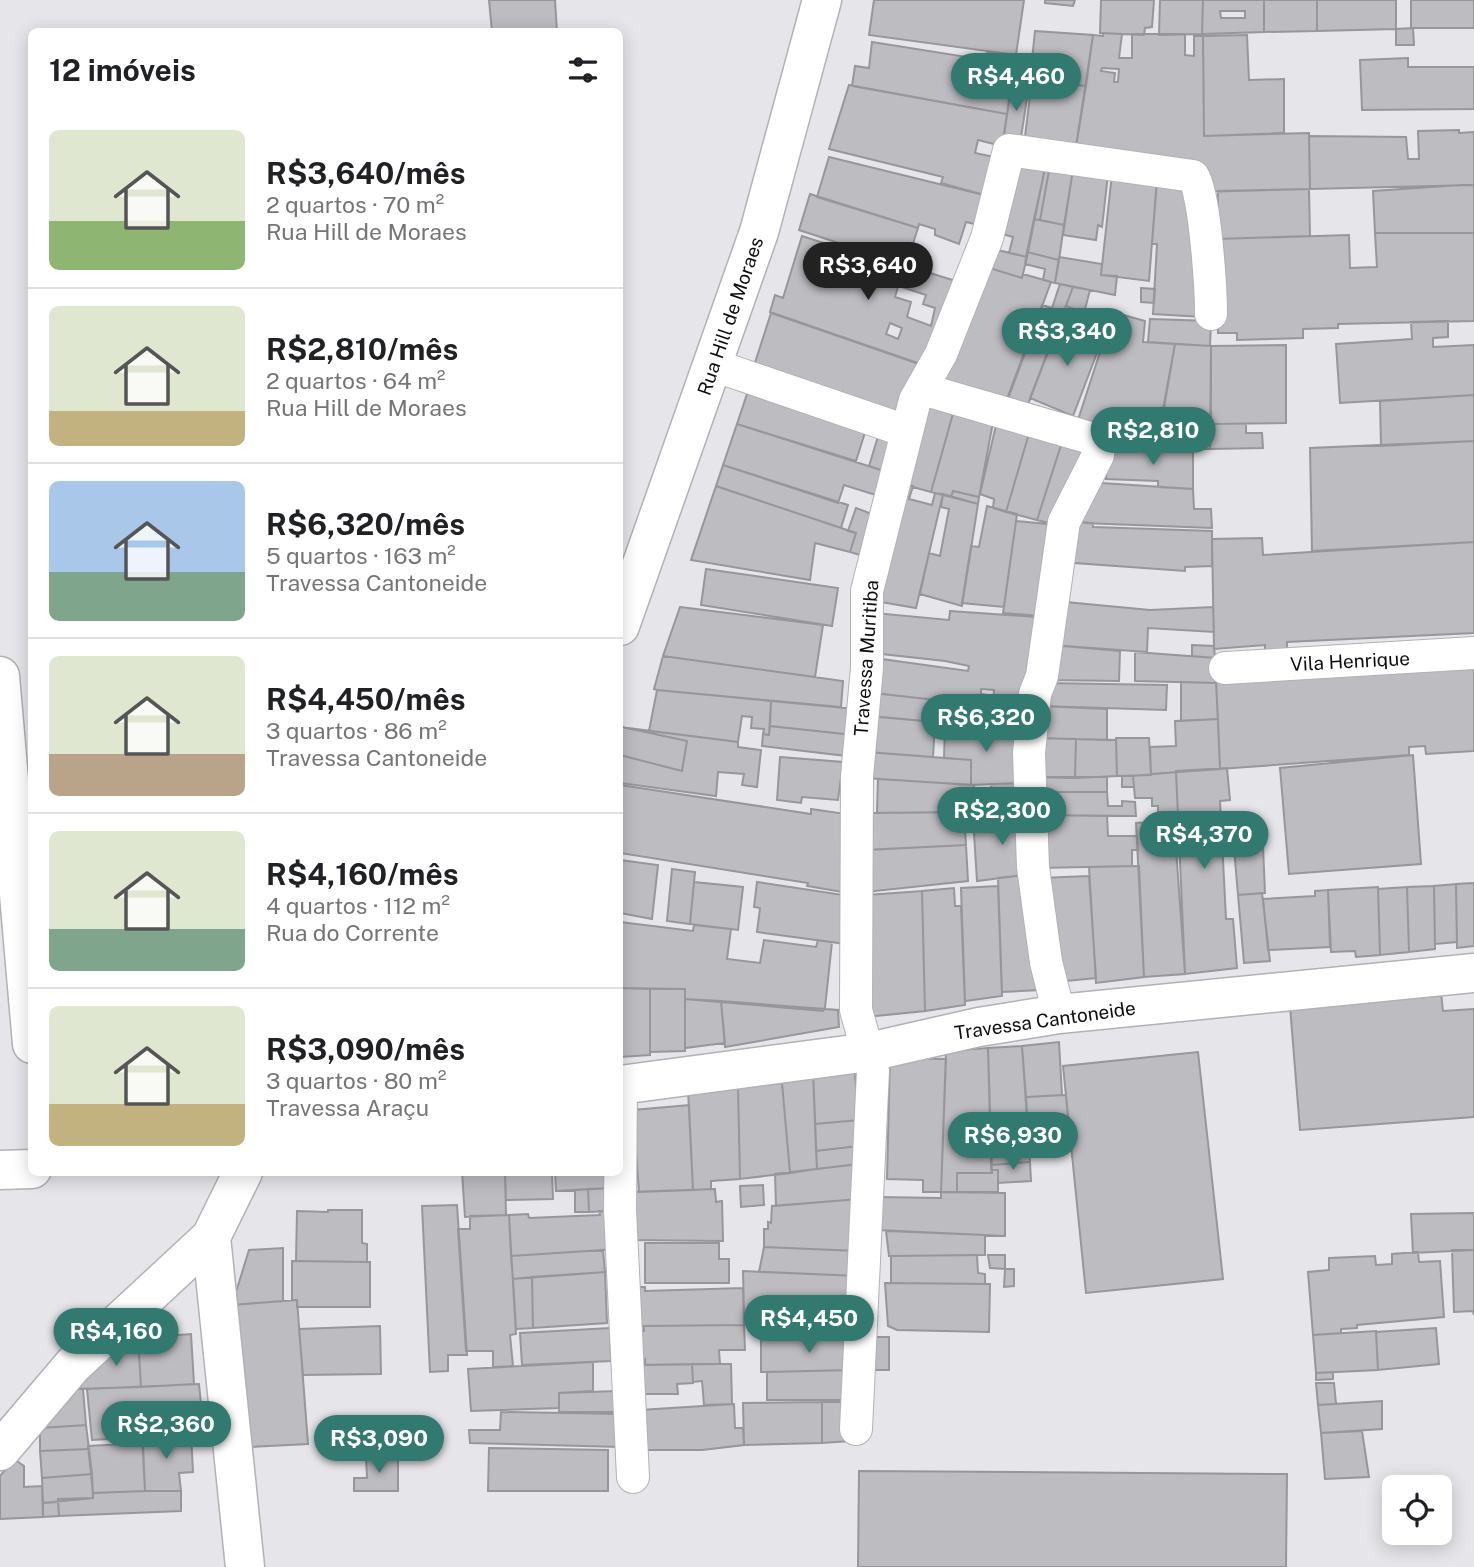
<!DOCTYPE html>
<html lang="pt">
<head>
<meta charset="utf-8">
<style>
  :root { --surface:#fff; --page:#f6f6f6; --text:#202124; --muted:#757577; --line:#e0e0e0; --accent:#327970 }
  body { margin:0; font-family:"Public Sans",sans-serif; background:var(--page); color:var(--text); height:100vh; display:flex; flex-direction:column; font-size:26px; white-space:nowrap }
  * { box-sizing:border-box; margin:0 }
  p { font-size:23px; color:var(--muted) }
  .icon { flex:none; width:38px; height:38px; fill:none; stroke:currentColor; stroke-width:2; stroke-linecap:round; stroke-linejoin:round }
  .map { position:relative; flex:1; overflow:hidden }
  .sheet { position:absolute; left:28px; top:28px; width:595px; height:1148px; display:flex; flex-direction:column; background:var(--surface); border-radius:10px; box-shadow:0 4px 18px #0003 }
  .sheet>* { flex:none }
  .tools { position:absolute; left:1382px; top:1475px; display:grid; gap:14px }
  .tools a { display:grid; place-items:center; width:70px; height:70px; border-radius:10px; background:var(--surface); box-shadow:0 4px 18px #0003; font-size:35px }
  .price { position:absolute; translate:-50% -60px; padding:0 16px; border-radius:24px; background:var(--accent); color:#fff; font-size:23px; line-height:46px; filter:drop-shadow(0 2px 4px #0008) }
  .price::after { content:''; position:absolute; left:50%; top:42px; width:21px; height:16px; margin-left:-10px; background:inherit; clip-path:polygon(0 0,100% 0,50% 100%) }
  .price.on { background:#222; color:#fff }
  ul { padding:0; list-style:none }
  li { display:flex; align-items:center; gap:21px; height:175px; padding:0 21px }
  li+li { border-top:2px solid var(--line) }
  li span { display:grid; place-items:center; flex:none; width:196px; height:140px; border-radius:10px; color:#555 }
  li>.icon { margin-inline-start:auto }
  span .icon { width:84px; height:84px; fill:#fffc; stroke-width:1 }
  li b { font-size:30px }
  h2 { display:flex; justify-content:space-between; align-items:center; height:84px; padding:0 21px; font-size:30px }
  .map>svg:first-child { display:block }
</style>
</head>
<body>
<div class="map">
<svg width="1474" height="1567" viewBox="0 0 1474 1567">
  <rect width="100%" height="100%" fill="#e5e5ea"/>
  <!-- building -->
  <path fill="#bcbcc1" stroke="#97969b" stroke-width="2" fill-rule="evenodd" d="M489,0H555L557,32H492Z
    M874,0H1024L1016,55L869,35Z
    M1045,0H1075L1073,6L1045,3Z
    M1101,0H1154L1152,27L1145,28L1144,35L1100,33Z
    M1160,0H1203L1202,34L1159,35Z
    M1203,0H1264V32L1202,34ZM1220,11H1245V18H1221Z
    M1264,0H1317V31L1264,32Z
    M1317,0H1396V29L1317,31Z
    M1411,0H1474V28H1411Z
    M1413,28L1414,45H1396V29Z
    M1035,31L1093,35L1086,86L1030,79Z
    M1103,33L1122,34L1119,58H1132V34H1185V55L1194,56V36H1203L1204,136L1309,133L1310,189L1199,192L1075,153L1093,35L1103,36ZM1102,68L1119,69L1118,82H1114L1115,73L1101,71Z
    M1247,35L1249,80L1284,79V133L1204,136L1203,36Z
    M872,42L967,57L964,85L982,87L987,51L1016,55L1007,114L852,86L855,66L869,68Z
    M1408,58V67H1474V109L1362,110L1360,60Z
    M1032,79L1086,86L1075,153L1024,145Z
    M1012,82L1029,85L1020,144L1003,142Z
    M849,85L1007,114L1002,146L978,140L975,153L999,158L988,196L941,183L943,177L829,149Z
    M1459,130V133L1474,132V185L1310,189L1309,136L1406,137L1408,159H1419L1418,131Z
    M1018,154L1047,158L1027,257L1009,253L1013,237L995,232Z
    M829,157L988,196L979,225L966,222L959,244L935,235V229L919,224L918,228L817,197Z
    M1051,160L1074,164L1064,225L1040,220Z
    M1045,169L1049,171L1040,220L1034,219Z
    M1073,169L1108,174L1102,227L1098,225L1096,240L1063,235Z
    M1112,174L1157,178L1149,281L1101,275Z
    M1157,181L1195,183L1203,317L1153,314L1157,244H1152Z
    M1461,185H1474V233H1375L1373,191Z
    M1309,189L1310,236L1217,239L1218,191Z
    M810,194L918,228L906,265L799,230Z
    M1034,219L1064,225L1059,260L1027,252Z
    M1375,233H1474V321L1338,324V328L1303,329V338L1237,340V333H1218L1216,239L1349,235L1350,268L1377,267Z
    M802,236L903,269L895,297L911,302L907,317L931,326L935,308L923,304L926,295L902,287L908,266L965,284L935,369L770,312L775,295L783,298ZM890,323L902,328L898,339L886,334Z
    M989,248L1027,257L1022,278L983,266Z
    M1027,252L1059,260L1055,283L1043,280L1045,269L1025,264Z
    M1059,257L1102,264L1101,275L1117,276L1115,295L1055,283Z
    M983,266L1022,278L1023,274L1051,282L1004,410L930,382Z
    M1060,284L1073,287L1027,407L1007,399L1042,305L1052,308Z
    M1073,287L1090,290L1084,313L1066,306Z
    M1141,288L1155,289L1154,303L1141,302Z
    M1113,312L1145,321L1143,342L1175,344L1159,431L1116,425L1113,435L1077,423Z
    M771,313L922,365L901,421L752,372Z
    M1150,319L1211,321L1210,346L1148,342Z
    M1060,320L1103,337L1073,416L1030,398Z
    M1448,321V337L1433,338V347L1474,345V395L1340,403L1336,344L1412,339L1411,322Z
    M1175,344L1211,346L1210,449L1157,448Z
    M1286,345V423L1211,424V346Z
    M749,388L867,426L856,461L737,424Z
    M1474,395V441L1381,446L1380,401Z
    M919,401L954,410L931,492L895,482Z
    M954,410L994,417L979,497L953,491L951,497L931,492Z
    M997,421L1030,430L1006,512L993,508L994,499L980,494Z
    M737,424L890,473L882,497L844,485L838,503L723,465Z
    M1211,424H1246V433H1262L1263,448L1210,449Z
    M880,430L902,437L890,473L869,466Z
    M1030,430L1062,442L1037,520L1006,512Z
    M1474,441V542L1312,551L1310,448Z
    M1062,442L1087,451L1061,526L1037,520Z
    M1108,448L1159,454V448H1193V489L1158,487V481L1106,479Z
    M723,465L848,505L841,528L716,486Z
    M895,482L913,486L909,499L932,505L935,493L943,494L916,608L869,600Z
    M1085,482L1193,489L1194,509H1211L1212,528L1083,523Z
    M716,486L856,533L850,552L815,543L810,580L691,560Z
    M953,491L979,497L978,504L951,497Z
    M943,494L978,504L962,606L920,594L929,553L940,556L949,509L941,507Z
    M987,506L1017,514L1004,607L962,603L971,546L979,547Z
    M856,508L880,517L867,557L850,552L856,533L848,531Z
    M1016,521L1058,525L1040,616L1003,613Z
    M1066,522L1093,523V527L1212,531V566L1185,567V571L1061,562Z
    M1262,538L1263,555L1474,542V633L1287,642V650L1265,651V645L1214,649L1212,539Z
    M706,569L838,588L832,626L701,605Z
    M1055,601L1150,610L1213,607L1214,632L1148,628L1147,652L1051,645Z
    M680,607L823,625L815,677L663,656Z
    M950,611L1037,617L1025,710L993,707L994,690L981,689V694L989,695L988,706L874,693V658L968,671L969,666L945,661L873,653L875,613L949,620Z
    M1051,645L1120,651L1119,681L1049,680Z
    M1192,645L1214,646L1215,658L1192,656Z
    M1135,652L1215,658L1216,683L1135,681Z
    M663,656L843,681L841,707L657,690L654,689Z
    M1474,664V751L1426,754L1425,746L1409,747V755L1220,769L1216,679Z
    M1181,682L1216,683L1218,719L1181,721Z
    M1043,683L1167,685L1166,710L1041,706Z
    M657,690L771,701L769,735L763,734L764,729L751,728L752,717L742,716L738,742L649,731Z
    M874,693L1025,710L1023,734L934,725L935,722L868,716Z
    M771,701L856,709L853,735L770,726Z
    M1038,706L1107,709V740L1037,738Z
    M870,716L935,722L933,757L868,752Z
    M1218,719L1220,769L1151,774L1150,747L1176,746L1175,721Z
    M770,726L853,735L855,757L762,746L763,734L769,735Z
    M945,726L1021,734L1020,783L971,785V760L944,758Z
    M622,727L687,741L682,771L620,755Z
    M628,728L738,742V747L761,750L757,787L742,785L744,774L718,772L716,796L620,783V755L682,771L687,741Z
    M1033,738L1076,739L1075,778L1033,777Z
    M1116,738H1149L1151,775L1117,776Z
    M1076,739L1116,740L1117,776L1075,778Z
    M866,752L971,760V785L865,778Z
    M1413,755L1421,864L1289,874L1280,768Z
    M780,757L843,762L838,800L802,797L801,803L777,800Z
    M1227,768L1230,800L1220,801L1226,919H1233L1237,968L1185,974L1176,771Z
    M1176,772L1178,817H1165V814L1158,813V806H1152V798H1135L1133,776Z
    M1122,776H1133L1134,787H1122Z
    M1037,777H1107V792H1037Z
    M878,779L974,785V812L877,813Z
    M1029,783L1030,812H990L991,784Z
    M620,785L811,814V809L846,814L843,892L807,886L808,883L620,853Z
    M1040,792H1107L1108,806H1122V801L1135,802L1136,816L1040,815Z
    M964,812L966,845L868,850L867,813Z
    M1036,815L1107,816L1108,836H1137L1138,850H1132V866L1039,868Z
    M1028,816L1032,874L977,881L973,817Z
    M1174,821L1185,974L1144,977L1136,823Z
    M966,845L968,881L866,892L864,850Z
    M1263,846L1265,893L1238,895L1234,848Z
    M620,860L658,865L652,919L620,913Z
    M1139,866L1144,977L1096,983L1089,867Z
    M672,869L695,872L690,924L667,921Z
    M1032,874L1040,990L1002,992L998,878Z
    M1089,876L1096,978L1056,982L1040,878Z
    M694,882L743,887L738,930L690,924Z
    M757,882L850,896L846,944L757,932L760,908L754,907Z
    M1474,883V946L1457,948L1456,884Z
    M1456,884L1457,942L1435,944L1434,886Z
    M998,886L1002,996L965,1001L961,888Z
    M1434,886L1435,949L1409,952L1407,887Z
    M1378,887L1380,955L1356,957L1355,951L1331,952L1328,890Z
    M1407,887L1409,952L1380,955L1378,889Z
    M954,888L955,906H961L965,1005L925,1011L922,891Z
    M1328,890L1330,947L1268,950L1263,899L1315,896V891Z
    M922,891L925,1011L866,1017L867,895Z
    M1262,893L1270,961L1244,963L1238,895Z
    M620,922L693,931L694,925L731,929L727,959L760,963L764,940L816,947L818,940L832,942L825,1008L823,1011L685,999V989L620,988Z
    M620,988L650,989V1055L620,1057Z
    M650,989H685V1051L650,1052Z
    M1441,993L1443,1011L1474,1009V1117L1300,1130L1290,1006Z
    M685,999L721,1001L725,1043L685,1048Z
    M721,1001L838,1010L839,1027L725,1047Z
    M1059,1042L1062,1095L1026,1097L1022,1046Z
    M1022,1046L1030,1162L991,1165L988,1048Z
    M988,1048L992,1173H957V1192H941L946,1051Z
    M1198,1052L1223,1279L1086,1293L1063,1066Z
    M890,1058L946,1059L941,1192H923V1180L887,1179Z
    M854,1066L859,1120L815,1124L813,1071Z
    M813,1069L817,1169L790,1173L782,1083Z
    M782,1083L790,1173L740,1179L738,1088Z
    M738,1088L740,1179L711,1181V1189L693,1190L688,1090Z
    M1066,1095L1070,1145L1029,1147L1026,1097Z
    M689,1105L693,1190L639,1192L633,1110Z
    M859,1120L858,1146L816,1151L815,1124Z
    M858,1146L859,1164L817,1169L816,1151Z
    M1030,1162L1031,1181L998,1183V1170H991V1165Z
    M859,1164L858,1199L776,1206L775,1174Z
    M991,1170H998V1192H957V1173H992Z
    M462,1172H505L506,1215L465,1217Z
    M505,1172H552L553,1199L506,1200Z
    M555,1172H613V1188L556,1191Z
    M763,1185L764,1205L741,1207L740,1186Z
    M613,1188L614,1211L589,1212L588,1189Z
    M588,1189L589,1212H575V1190Z
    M715,1189L716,1202L722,1201L723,1241L630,1240L629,1192Z
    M941,1192L1005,1193V1236L878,1230V1197L941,1198Z
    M858,1199V1251L764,1247V1229H768V1222L771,1223L772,1206Z
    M457,1205L467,1355H448V1371L430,1372L422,1206Z
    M328,1210H362V1243L367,1244V1262L296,1261L297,1211L328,1212Z
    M599,1211H616L617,1249L511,1256L509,1215L528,1214L529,1218L600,1215Z
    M1474,1213V1250L1413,1253L1411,1214Z
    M509,1215L516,1334L510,1335L513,1366L493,1367V1351H466L458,1229H470V1216Z
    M886,1231L985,1235V1255L889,1256Z
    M645,1243H719V1259H729V1283H645Z
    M764,1247L858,1251L857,1276L759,1272Z
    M283,1248V1301L232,1305L249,1250Z
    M603,1250L605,1272L513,1279L511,1256Z
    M1452,1250H1474V1315L1473,1311L1454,1312Z
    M1418,1252L1419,1262L1440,1261L1444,1317L1357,1325V1328L1341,1329V1333L1313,1335L1308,1272L1329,1270V1258L1375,1256L1376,1265L1392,1264V1254Z
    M977,1255L978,1273L985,1274V1284L891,1283V1256Z
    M988,1255H1005V1269L990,1268Z
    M292,1261L370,1262V1307H297V1300H292Z
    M1005,1269H1014V1286L1004,1287Z
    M743,1271L857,1276V1307L772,1303V1317L744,1316Z
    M605,1272L607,1323L533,1328L532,1277Z
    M532,1277L533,1328L516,1329L513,1279Z
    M885,1283L990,1284L989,1332L897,1330L888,1326Z
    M636,1287H645V1291L743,1288L744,1325L638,1326Z
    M297,1300L308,1444L250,1447L232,1305Z
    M797,1310L857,1312V1338L761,1339V1317L797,1319Z
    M744,1325L745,1350H719L720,1364L645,1365V1359L639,1360L638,1331H644V1326Z
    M380,1326L381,1374L303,1375L299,1329Z
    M610,1328L611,1361L522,1365L520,1333Z
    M1436,1328L1439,1364L1378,1370L1376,1332Z
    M1376,1331L1378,1370L1316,1373L1313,1335Z
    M191,1334L194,1384L141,1387L138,1338Z
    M869,1337H889V1370H869Z
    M138,1338L141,1387L74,1389L118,1339Z
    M857,1338L856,1370L761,1372V1339Z
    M593,1362V1391L559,1393V1408L471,1411L468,1369Z
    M692,1364H731L732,1404L704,1405L702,1381L693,1382Z
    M692,1364L693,1383L677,1384L678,1394H640L639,1365Z
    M849,1370L850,1400H767V1372Z
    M1333,1372V1379L1316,1380V1373Z
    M1316,1383H1334L1336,1404L1318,1405Z
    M199,1384L204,1434L92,1440L87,1389Z
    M74,1389H83L86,1425L40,1428Z
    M617,1391V1412H559V1393Z
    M1382,1401V1429L1321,1433L1318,1405Z
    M822,1402V1443L744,1445L743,1403Z
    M822,1402H851V1441L822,1443Z
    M734,1404L735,1428H743L744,1445L702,1450H642L640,1410Z
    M501,1412L620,1414V1447L470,1443L469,1430H500Z
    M86,1425L89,1449L40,1451V1428Z
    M1362,1431L1369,1477L1325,1479L1321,1433Z
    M191,1434L193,1472L179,1473L181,1491H145L142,1437Z
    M143,1443L145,1491L93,1493L88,1446Z
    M489,1448L608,1450V1491H488Z
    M89,1449L92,1474L42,1478L40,1451Z
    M366,1457H398V1491H354V1478H367Z
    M14,1459L24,1466V1487L42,1486L43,1517L0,1519V1476Z
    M859,1471L1287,1474L1286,1567H858Z
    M92,1474L93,1498L43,1503L42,1478Z
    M145,1491H181V1511L59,1516L58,1499L93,1498V1493Z
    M58,1502L59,1516L43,1517V1503Z"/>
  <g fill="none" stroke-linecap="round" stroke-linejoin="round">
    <defs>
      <path id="lane" d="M713,365L906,431
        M922,389L1094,439L1099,446L1098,455L1064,522L1042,676L1035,694L1029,753L1033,867L1046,962L1059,1014
        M1225,668L1474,653
        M621,1084L620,1210L633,1477
        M856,1429L873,1071L856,1010L857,776L867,668V591L915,400L941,354L987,238L1009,150L1193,176C1205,193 1211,289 1211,314"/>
      <path id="street" d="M620,626L759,232L822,0
        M0,676L32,1044
        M620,1085L869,1052L979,1027L1059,1014L1474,973
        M0,1170L32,1169
        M243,1172L211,1237L245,1567
        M0,1451L73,1365L211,1237"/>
    </defs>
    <!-- lane casing -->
    <use href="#lane" stroke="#b1b1b6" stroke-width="34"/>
    <!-- street casing -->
    <use href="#street" stroke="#b1b1b6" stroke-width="41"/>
    <!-- lane -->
    <use href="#lane" stroke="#fff" stroke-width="32"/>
    <!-- street -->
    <use href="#street" stroke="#fff" stroke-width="38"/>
  </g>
  <g text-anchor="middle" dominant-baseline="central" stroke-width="5" stroke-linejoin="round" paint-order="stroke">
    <!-- street labels -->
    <g font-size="19" fill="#0d0d0f" stroke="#fff">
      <text transform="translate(730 316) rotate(-71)">Rua Hill de Moraes</text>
      <text transform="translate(866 658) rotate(-86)">Travessa Muritiba</text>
      <text transform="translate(1350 661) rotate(-3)">Vila Henrique</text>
      <text transform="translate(1045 1020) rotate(-8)">Travessa Cantoneide</text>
    </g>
  </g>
</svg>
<div class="tools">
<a><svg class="icon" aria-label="locate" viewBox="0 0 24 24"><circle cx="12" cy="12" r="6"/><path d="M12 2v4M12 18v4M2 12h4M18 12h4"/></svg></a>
</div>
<b class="price" style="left:1016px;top:113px">R$4,460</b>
<b class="price on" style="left:868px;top:302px">R$3,640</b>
<b class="price" style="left:1067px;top:368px">R$3,340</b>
<b class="price" style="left:1153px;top:467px">R$2,810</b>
<b class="price" style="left:986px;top:754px">R$6,320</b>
<b class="price" style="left:1002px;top:847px">R$2,300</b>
<b class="price" style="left:1204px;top:871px">R$4,370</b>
<b class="price" style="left:1013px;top:1172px">R$6,930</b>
<b class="price" style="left:809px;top:1355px">R$4,450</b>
<b class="price" style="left:116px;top:1368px">R$4,160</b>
<b class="price" style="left:166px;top:1461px">R$2,360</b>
<b class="price" style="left:379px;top:1475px">R$3,090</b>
<section class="sheet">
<h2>12 imóveis<svg class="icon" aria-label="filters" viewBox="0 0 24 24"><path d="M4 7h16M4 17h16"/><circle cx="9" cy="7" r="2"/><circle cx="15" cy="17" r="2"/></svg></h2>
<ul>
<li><span style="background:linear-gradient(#dfe7d0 65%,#8fb573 0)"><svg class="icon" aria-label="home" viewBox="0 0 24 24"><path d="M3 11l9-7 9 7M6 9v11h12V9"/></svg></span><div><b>R$3,640/mês</b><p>2 quartos · 70 m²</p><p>Rua Hill de Moraes</p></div></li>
<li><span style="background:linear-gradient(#dfe7d0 75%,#c2b280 0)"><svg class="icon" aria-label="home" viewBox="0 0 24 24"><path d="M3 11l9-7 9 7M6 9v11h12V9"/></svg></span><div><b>R$2,810/mês</b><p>2 quartos · 64 m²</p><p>Rua Hill de Moraes</p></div></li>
<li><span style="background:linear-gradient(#a9c7e8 65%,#7fa58c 0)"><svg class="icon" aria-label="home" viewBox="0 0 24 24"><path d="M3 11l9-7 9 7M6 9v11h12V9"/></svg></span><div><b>R$6,320/mês</b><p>5 quartos · 163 m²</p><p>Travessa Cantoneide</p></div></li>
<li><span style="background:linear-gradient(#dfe7d0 70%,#b9a48a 0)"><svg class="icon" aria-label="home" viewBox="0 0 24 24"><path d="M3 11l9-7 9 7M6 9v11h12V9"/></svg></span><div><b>R$4,450/mês</b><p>3 quartos · 86 m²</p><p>Travessa Cantoneide</p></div></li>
<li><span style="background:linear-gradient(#dfe7d0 70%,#7fa58c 0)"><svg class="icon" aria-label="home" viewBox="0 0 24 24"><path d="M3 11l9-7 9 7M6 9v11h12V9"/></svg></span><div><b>R$4,160/mês</b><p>4 quartos · 112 m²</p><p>Rua do Corrente</p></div></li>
<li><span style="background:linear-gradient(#dfe7d0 70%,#c2b280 0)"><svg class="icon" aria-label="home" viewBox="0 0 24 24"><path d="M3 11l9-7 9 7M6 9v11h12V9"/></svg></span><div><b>R$3,090/mês</b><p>3 quartos · 80 m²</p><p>Travessa Araçu</p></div></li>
</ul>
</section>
</div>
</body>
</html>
